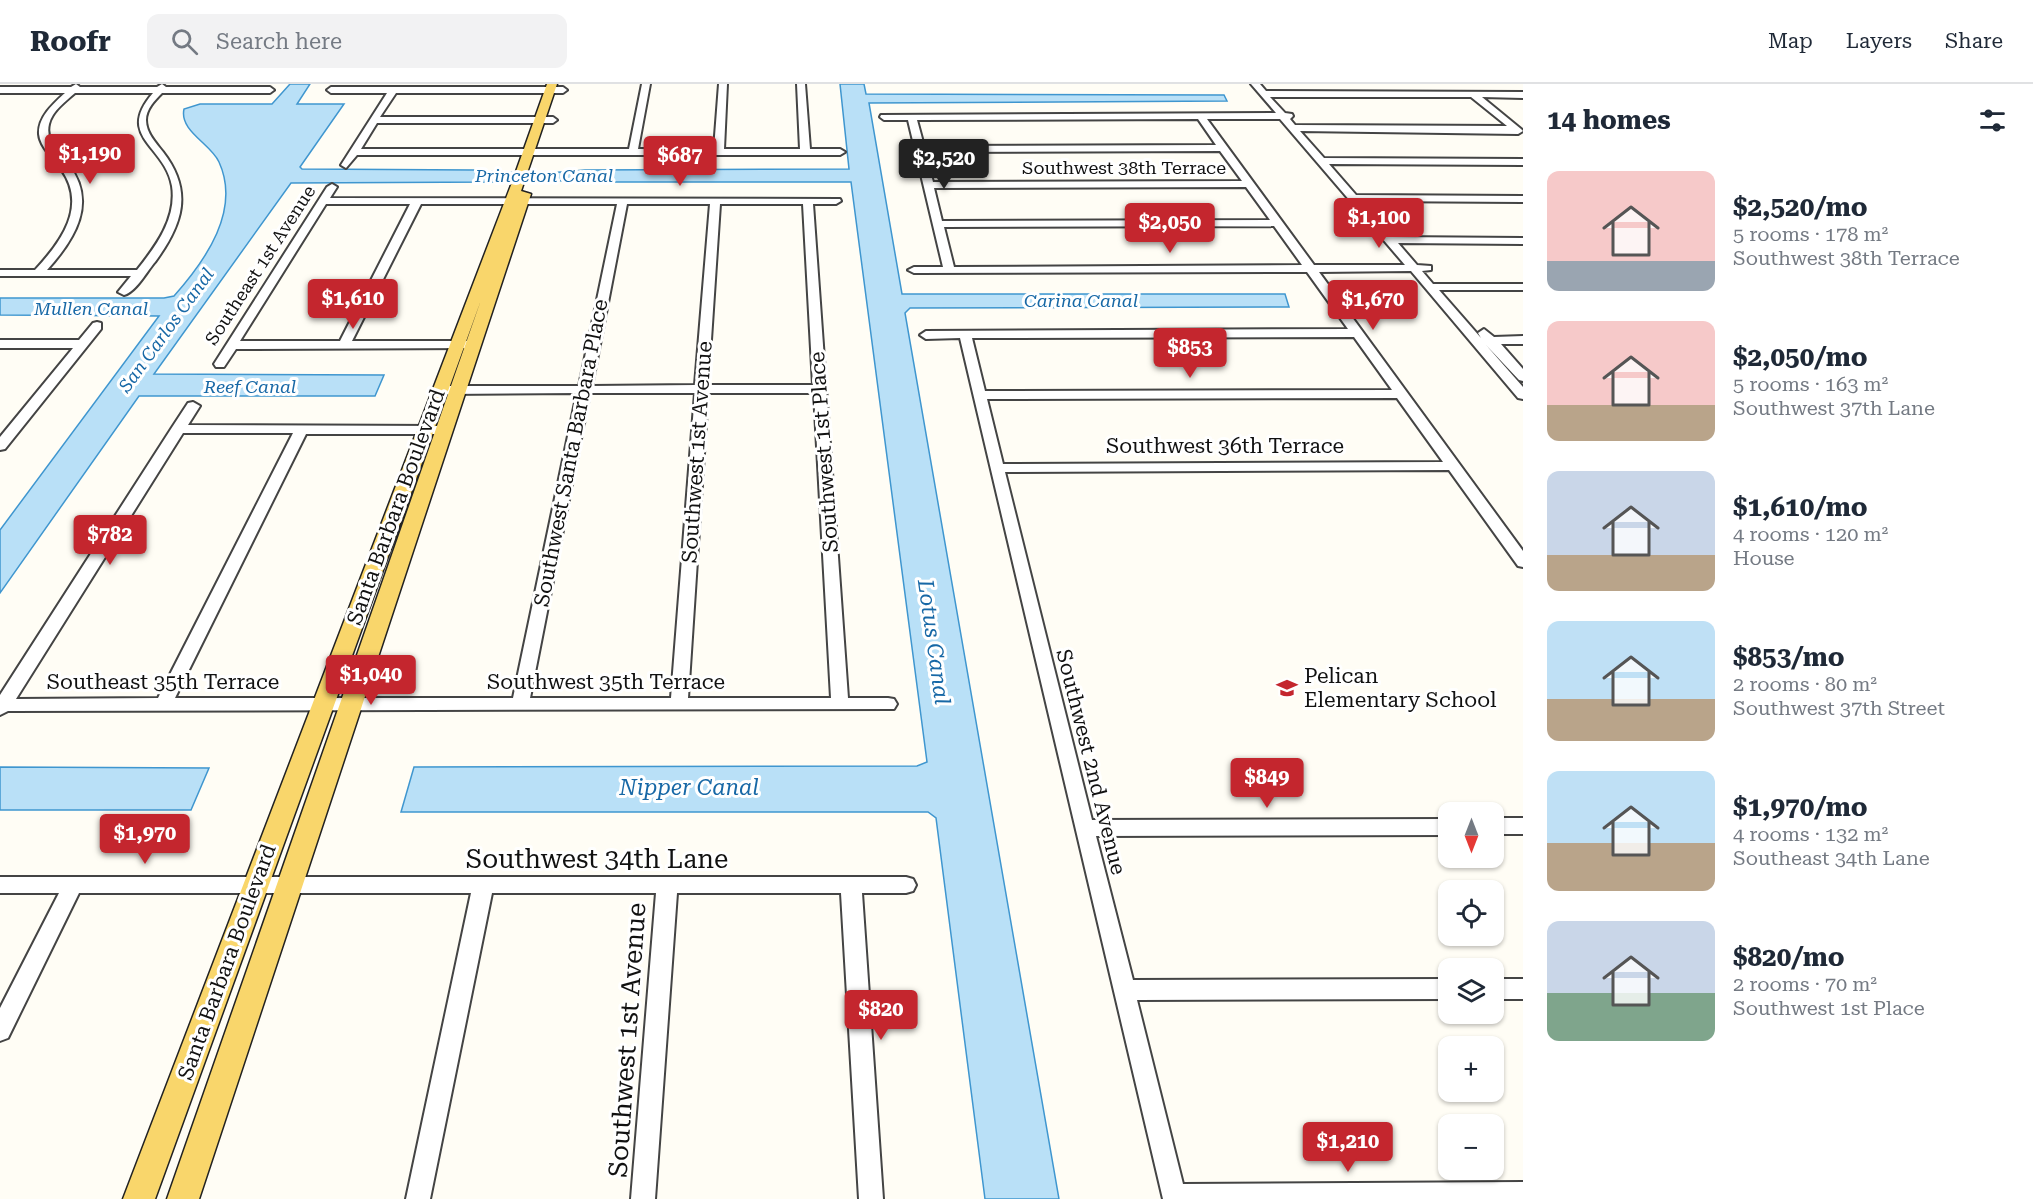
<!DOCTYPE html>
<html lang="en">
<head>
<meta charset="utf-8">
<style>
  :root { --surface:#fff; --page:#f2f2f3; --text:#1f2937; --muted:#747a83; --line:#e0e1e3; --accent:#c4262e }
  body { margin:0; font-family:"Roboto Serif",serif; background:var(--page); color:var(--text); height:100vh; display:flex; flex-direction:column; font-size:22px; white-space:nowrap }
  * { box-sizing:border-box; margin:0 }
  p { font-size:20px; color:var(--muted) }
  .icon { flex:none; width:33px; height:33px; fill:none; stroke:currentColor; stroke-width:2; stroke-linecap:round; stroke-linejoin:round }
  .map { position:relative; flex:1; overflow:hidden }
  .details { display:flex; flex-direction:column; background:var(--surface); width:510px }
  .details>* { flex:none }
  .needle { width:39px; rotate:180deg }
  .buttons { position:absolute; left:1438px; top:718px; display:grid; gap:12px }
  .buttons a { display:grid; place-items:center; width:66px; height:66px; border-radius:12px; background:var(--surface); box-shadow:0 2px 4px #0004; font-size:30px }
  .price { position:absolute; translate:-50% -51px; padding:0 14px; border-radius:6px; background:var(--accent); color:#fff; font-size:20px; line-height:39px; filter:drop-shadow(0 2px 3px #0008) }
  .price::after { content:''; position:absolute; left:50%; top:36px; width:18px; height:14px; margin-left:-9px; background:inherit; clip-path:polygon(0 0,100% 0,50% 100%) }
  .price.active { background:#222; color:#fff }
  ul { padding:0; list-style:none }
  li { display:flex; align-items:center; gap:18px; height:150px; padding:0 24px }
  li span { display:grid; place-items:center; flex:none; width:168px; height:120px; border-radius:12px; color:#555 }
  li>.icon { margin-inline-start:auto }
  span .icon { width:72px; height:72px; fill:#fffc; stroke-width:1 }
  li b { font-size:26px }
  h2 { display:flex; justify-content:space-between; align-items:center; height:72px; padding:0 24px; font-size:26px }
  header { display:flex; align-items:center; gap:36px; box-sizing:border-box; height:84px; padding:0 30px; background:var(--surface); border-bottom:2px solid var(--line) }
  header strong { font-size:28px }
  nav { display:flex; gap:33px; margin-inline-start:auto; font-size:21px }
  .search { width:420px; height:54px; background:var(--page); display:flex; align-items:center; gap:15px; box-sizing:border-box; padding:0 21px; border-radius:12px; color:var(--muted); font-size:22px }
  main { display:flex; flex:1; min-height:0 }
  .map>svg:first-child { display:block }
</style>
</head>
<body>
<header>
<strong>Roofr</strong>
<div class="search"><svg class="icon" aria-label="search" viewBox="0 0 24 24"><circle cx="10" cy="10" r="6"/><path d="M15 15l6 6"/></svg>Search here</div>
<nav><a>Map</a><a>Layers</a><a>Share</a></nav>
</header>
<main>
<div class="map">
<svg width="1523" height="1115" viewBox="0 0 1523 1115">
  <rect width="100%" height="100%" fill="#fffdf5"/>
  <!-- water -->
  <path fill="#b9e0f7" stroke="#3f96cf" stroke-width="1.5" d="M290,0H310L297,20H344L300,83L302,85L475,86L537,90L585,86L849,85L840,0H864L866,10L1224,11L1227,17L869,19L902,210H1285L1289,223L910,224L905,229L1059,1115H985L936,734L928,728H401L414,683L917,682L927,678L851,98H581L511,94L495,98L291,99L154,290L384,291L375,312H139L0,509V446L159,232L0,231V214H164L174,212C206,176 241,126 219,78C211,60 179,47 184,25L200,20H272Z
    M0,683L209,684L191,726H0Z"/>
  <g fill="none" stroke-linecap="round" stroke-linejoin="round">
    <defs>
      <path id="minor" d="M76,0L80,3H157L162,0L166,3H270L274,6L270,9H162C155,16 146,25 146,36C146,49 156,59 163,68C194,108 182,141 155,178C147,187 136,208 124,211L118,208L131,192H0V186H35C61,158 88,122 61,85C54,75 40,63 39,50C38,33 54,19 65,9H0V3H71ZM75,9H153C115,53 165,61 172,102C177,134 156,162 137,186H47C75,155 98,118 68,80C58,68 45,57 49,40C52,27 66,17 75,9Z
        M642,0H650L638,65H714L719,0H727L724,65H800L797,0H805L810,65H840L845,68L840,71H357L346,84L341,81L387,9H331L327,6L331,3H563L567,6L563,9H396L380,33H553L557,36L553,39H377L361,65H629Z
        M1251,0H1260L1266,7L1523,8V14L1482,13L1521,45L1523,47L1518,50L1300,47L1324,74L1523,75V81L1329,80L1356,111L1523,112V118L1361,117L1392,153L1523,154V160L1398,159L1417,181L1431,182V186L1422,187L1433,200H1523V206H1439L1481,254L1478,249L1484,245L1494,253L1523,252V260H1501L1523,285V297L1519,296L1486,261L1523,303V315L1518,314L1411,187L1319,188L1523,467V483L1518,482L1449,386L1005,388L1092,736L1449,735V751L1096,752L1133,896L1449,895V915L1137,916L1183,1100L1523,1098V1115H1163L960,254L926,255L920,251L926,247L1348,245L1307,188L914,189L908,186L914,183H943L908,36H884L880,33L881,31L1276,29ZM1270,13H1471L1507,42L1295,41L1290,35L1293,32L1292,30L1285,29ZM1198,35L1216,61L924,62L917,36ZM1207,35H1280L1405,181H1314ZM1220,67L1242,97L933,98L925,68ZM1246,103L1270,136L942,137L934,104ZM1274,142L1302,181L954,183L944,143ZM1354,253L1392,306L985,307L972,254ZM1397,314L1443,378L1003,380L987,315Z
        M332,100L337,103L330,114L840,115L841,117L836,120H813L848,614H888L894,615L897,620L894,625L8,627L0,631V611L171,345L188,319L193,318L200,322L188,341L439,342L446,346L439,350H306L175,614H513L577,309L445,310L439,306L445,302H579L617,120H421L352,257H471L477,261L475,264L236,265L224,283H216L214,280L327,103ZM326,120H410L340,257H240ZM627,120H710L695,301L592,302ZM720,120H803L813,301H708ZM590,309H695L671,614H530ZM708,309H814L831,614H688ZM183,349H293L158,614L16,615Z
        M97,238L101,239V245L5,365L0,366V353L73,264H0V256H79L93,239Z
        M1494,734H1523V750H1494Z
        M0,793H906L913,795L916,801L913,807L906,809H862L883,1115H859L841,809H677L655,1115H631L656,809H492L430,1115H406L471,809H79L8,954L0,957V924L59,809H0Z
        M1494,895H1523V915H1494Z"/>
      <path id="major" d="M547,0H557L521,107L531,110L199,1115H167L481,216L155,1115H123L513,96Z"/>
    </defs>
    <!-- minor casing -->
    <use href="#minor" stroke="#444" stroke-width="4"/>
    <!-- major casing -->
    <use href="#major" stroke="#222" stroke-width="3"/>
    <!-- minor -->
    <use href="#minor" fill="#fff" fill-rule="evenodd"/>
    <!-- major -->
    <use href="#major" fill="#f9d66b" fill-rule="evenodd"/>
  </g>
  <!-- icons -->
  <defs>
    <symbol id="school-bare" viewBox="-9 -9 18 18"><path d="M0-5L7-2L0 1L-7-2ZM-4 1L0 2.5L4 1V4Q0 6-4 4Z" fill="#c4262e" stroke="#fff" stroke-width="2.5" paint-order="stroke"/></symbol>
  </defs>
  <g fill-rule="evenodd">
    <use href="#school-bare" x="1272" y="589" width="30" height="30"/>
  </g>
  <g text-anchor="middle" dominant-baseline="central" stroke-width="6" stroke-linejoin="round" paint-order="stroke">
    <!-- far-street labels -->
    <g font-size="18" fill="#111" stroke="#fff">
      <text x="1124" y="83">Southwest 38th Terrace</text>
      <text transform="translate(260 181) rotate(-57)">Southeast 1st Avenue</text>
    </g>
    <!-- far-water labels -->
    <g font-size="18" font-style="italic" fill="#1768a6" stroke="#fff">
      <text x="544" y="91">Princeton Canal</text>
      <text x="1081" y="216">Carina Canal</text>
      <text x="91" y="224">Mullen Canal</text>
      <text transform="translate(166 246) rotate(-54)">San Carlos Canal</text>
      <text x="250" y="302">Reef Canal</text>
    </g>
    <!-- street labels -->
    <g font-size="21" fill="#111" stroke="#fff">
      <text x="1225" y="362">Southwest 36th Terrace</text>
      <text transform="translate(697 368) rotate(-86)">Southwest 1st Avenue</text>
      <text transform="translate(824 368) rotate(-94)">Southwest 1st Place</text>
      <text transform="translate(571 369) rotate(-79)">Southwest Santa Barbara Place</text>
      <text transform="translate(396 423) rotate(-70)">Santa Barbara Boulevard</text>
      <text x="163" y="598">Southeast 35th Terrace</text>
      <text x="606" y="598">Southwest 35th Terrace</text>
      <text transform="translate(1091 678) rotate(76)">Southwest 2nd Avenue</text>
      <text transform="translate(227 878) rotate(-70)">Santa Barbara Boulevard</text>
    </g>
    <!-- poi labels -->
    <g font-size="21" fill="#111" stroke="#fff" text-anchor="start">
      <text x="1304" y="592">Pelican<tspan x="1304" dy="24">Elementary School</tspan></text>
    </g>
    <!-- water labels -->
    <g font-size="22" font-style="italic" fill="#1768a6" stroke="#fff">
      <text transform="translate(934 558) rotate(82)">Lotus Canal</text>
      <text x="689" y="703">Nipper Canal</text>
    </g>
    <!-- near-street labels -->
    <g font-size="26" fill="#111" stroke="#fff">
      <text x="597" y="775">Southwest 34th Lane</text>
      <text transform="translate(627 956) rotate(-86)">Southwest 1st Avenue</text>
    </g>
  </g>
</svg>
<div class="buttons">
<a><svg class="needle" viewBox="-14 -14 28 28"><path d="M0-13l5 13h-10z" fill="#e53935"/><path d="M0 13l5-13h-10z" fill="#747a83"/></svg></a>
<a><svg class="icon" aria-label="locate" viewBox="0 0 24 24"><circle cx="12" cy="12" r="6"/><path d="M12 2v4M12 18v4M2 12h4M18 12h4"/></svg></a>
<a><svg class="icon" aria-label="layers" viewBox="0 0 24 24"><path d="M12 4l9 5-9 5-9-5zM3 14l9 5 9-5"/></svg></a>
<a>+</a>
<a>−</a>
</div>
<b class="price" style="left:90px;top:101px">$1,190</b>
<b class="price" style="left:680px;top:103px">$687</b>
<b class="price active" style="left:944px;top:106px">$2,520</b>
<b class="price" style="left:1379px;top:165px">$1,100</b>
<b class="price" style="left:1170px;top:170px">$2,050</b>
<b class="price" style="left:353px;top:246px">$1,610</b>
<b class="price" style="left:1373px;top:247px">$1,670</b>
<b class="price" style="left:1190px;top:295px">$853</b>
<b class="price" style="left:110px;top:482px">$782</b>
<b class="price" style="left:371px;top:622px">$1,040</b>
<b class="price" style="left:1267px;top:725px">$849</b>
<b class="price" style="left:145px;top:781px">$1,970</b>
<b class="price" style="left:881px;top:957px">$820</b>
<b class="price" style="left:1348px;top:1089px">$1,210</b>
</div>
<section class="details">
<h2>14 homes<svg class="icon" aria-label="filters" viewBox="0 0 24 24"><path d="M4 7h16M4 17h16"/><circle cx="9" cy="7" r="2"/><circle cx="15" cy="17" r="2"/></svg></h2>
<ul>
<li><span style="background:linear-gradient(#f6c9c9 75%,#9aa5b1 0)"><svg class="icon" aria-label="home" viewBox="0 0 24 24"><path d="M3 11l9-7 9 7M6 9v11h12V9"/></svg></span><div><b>$2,520/mo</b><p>5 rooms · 178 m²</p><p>Southwest 38th Terrace</p></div></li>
<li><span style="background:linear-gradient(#f6c9c9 70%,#b9a48a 0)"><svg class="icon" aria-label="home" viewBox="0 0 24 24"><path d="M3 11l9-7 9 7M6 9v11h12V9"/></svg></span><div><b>$2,050/mo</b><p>5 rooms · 163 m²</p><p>Southwest 37th Lane</p></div></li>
<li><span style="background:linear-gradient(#c9d6e8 70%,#b9a48a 0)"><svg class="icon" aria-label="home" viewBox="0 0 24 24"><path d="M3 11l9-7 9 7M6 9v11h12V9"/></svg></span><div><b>$1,610/mo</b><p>4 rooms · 120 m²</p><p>House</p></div></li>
<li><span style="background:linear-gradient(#bfe0f5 65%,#b9a48a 0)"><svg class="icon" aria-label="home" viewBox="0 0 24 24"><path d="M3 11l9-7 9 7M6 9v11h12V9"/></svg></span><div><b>$853/mo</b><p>2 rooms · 80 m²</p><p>Southwest 37th Street</p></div></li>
<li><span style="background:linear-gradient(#bfe0f5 60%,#b9a48a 0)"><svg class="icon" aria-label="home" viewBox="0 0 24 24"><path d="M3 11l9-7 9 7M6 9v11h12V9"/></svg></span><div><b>$1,970/mo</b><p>4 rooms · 132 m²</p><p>Southeast 34th Lane</p></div></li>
<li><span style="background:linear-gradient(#c9d6e8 60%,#7fa58c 0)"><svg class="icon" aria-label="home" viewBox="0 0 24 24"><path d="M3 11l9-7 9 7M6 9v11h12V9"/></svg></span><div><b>$820/mo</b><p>2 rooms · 70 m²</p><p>Southwest 1st Place</p></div></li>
</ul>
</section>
</main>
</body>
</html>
